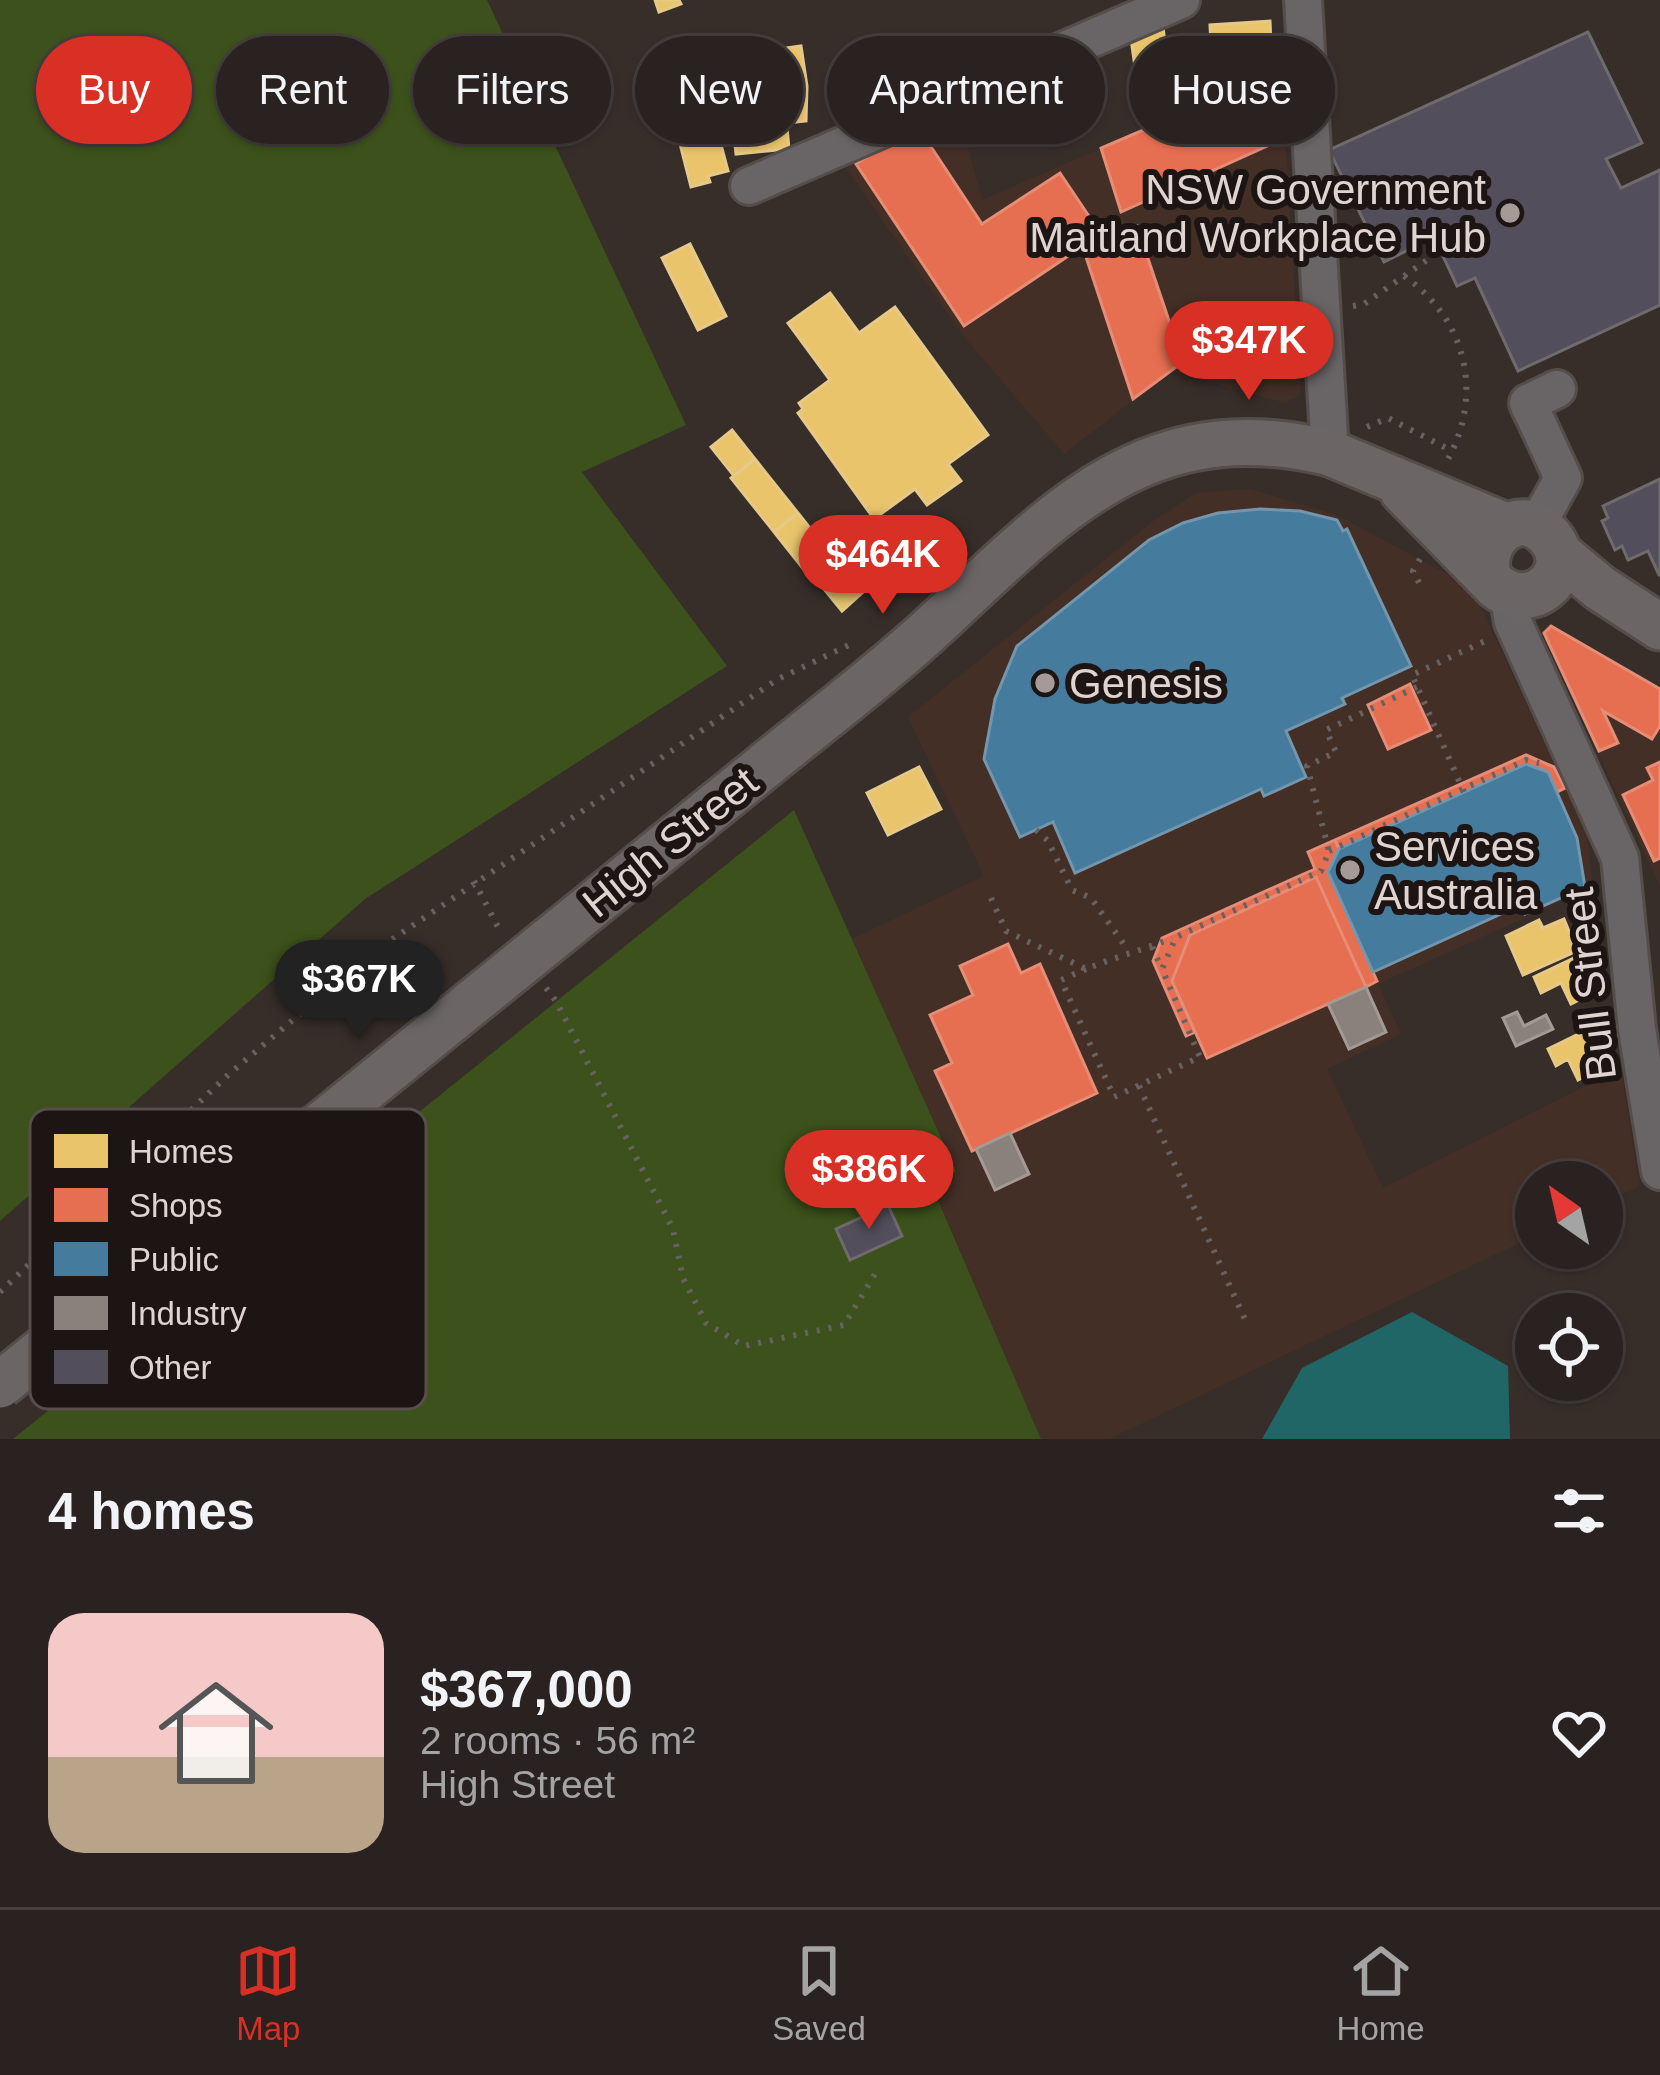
<!DOCTYPE html>
<html lang="en">
<head>
<meta charset="utf-8">
<style>
  :root { --surface:#292220; --page:#312a29; --text:#f1f3f6; --muted:#a5a4a5; --line:#453f3e; --accent:#d93025 }
  body { margin:0; font-family:Helvetica,sans-serif; background:var(--page); color:var(--text); height:100vh; display:flex; flex-direction:column; font-size:45px; white-space:nowrap }
  * { box-sizing:border-box; margin:0 }
  p { font-size:39px; color:var(--muted) }
  .icon { flex:none; width:66px; height:66px; fill:none; stroke:currentColor; stroke-width:2; stroke-linecap:round; stroke-linejoin:round }
  .map { position:relative; height:1439px; overflow:hidden }
  .side { display:flex; flex-direction:column; background:var(--surface); flex:1 }
  .side>* { flex:none }
  .banner { position:absolute; left:36px; top:36px; width:1590px; height:108px; display:flex; gap:24px }
  .needle { width:78px; rotate:326deg }
  .buttons { position:absolute; left:1515px; top:1161px; display:grid; gap:24px }
  .buttons a { display:grid; place-items:center; width:108px; height:108px; border-radius:50%; background:var(--surface); box-shadow:0 3px 9px #0004,0 0 0 3px var(--line); font-size:60px }
  .price { position:absolute; translate:-50% -102px; padding:0 27px; border-radius:42px; background:var(--accent); color:#fff; font-size:39px; line-height:78px; filter:drop-shadow(0 3px 6px #0008) }
  .price::after { content:''; position:absolute; left:50%; top:72px; width:36px; height:27px; margin-left:-18px; background:inherit; clip-path:polygon(0 0,100% 0,50% 100%) }
  .price.selected { background:#222; color:#fff }
  ul { padding:0; list-style:none }
  li { display:flex; align-items:center; gap:36px; height:300px; padding:0 48px }
  li+li { border-top:3px solid var(--line) }
  li span { display:grid; place-items:center; flex:none; width:336px; height:240px; border-radius:36px; color:#555 }
  li>.icon { margin-inline-start:auto }
  span .icon { width:144px; height:144px; fill:#fffc; stroke-width:1 }
  li b { font-size:51px }
  h2 { display:flex; justify-content:space-between; align-items:center; height:144px; padding:0 48px; font-size:51px }
  .chip { padding:0 42px; border-radius:54px; background:var(--surface); box-shadow:0 3px 9px #0004,0 0 0 3px var(--line); font-size:42px; line-height:108px }
  .chip.selected { background:var(--accent); color:#fff }
  .tab-bar { display:flex; justify-content:space-around; align-items:center; height:168px; border-top:3px solid var(--line); background:var(--surface); font-size:33px; color:var(--muted) }
  .tab-bar a { display:grid; justify-items:center; gap:6px }
  .tab-bar .selected { color:var(--accent) }
  .map>svg:first-child { display:block }
</style>
</head>
<body>
<div class="map">
<svg width="1660" height="1439" viewBox="0 0 1660 1439">
  <rect width="100%" height="100%" fill="#372e2a"/>
  <!-- built -->
  <path fill="#442f27" d="M1281,71L1301,394L1285,403L1170,371L1064,454L962,334L837,155L957,107L982,200Z
    M1250,489L1334,514L1449,575L1477,599L1587,834L1593,887L1378,984L1401,1034L1327,1069L1383,1188L1621,1068L1639,1186L1602,1204V1182H1536V1235L1109,1439H1041L931,1183L956,1171L852,939L984,876L908,717L1152,522L1196,493Z
    M1539,625L1660,692V886Z"/>
  <!-- green -->
  <path fill="#3c511b" d="M0,0H487L686,425L582,472L727,666L365,899L0,1221Z
    M794,810L956,1171L931,1184L1041,1439H13Z"/>
  <!-- water -->
  <path fill="#216666" d="M1412,1312L1508,1366L1510,1439H1262L1302,1368Z"/>
  <!-- homes -->
  <path fill="#e9c46a" stroke="#e6c989" stroke-width="3" d="M655,0H679L681,4L659,12Z
    M1270,21L1272,69L1212,72L1210,25Z
    M1163,27L1170,83L1138,88L1130,32Z
    M801,46L807,86L806,121L787,123L779,49Z
    M1057,71L1070,103L1033,118L1020,85Z
    M784,95L789,149L736,154L730,100Z
    M696,131L699,142L719,137L728,171L708,176L710,182L691,187L678,136Z
    M690,244L726,316L698,330L662,258Z
    M830,293L859,333L895,307L988,435L948,464L961,481L927,505L915,489L874,519L798,413L803,409L799,403L830,380L788,323Z
    M732,430L755,459L734,476L711,447Z
    M755,459L798,513L774,532L731,478Z
    M798,513L836,561L812,580L774,532Z
    M836,561L862,593L842,611L815,578Z
    M919,767L941,809L888,835L867,793Z
    M1564,919L1577,951L1523,975L1506,936L1539,920L1543,928Z
    M1593,949L1601,965L1590,971L1599,990L1571,1004L1561,983L1541,993L1534,977Z
    M1601,1023L1609,1040L1600,1045L1610,1064L1578,1080L1568,1059L1556,1066L1548,1049Z"/>
  <!-- shops -->
  <path fill="#e76f51" stroke="#e58d77" stroke-width="3" d="M1281,71L1285,138L1121,212L1101,148Z
    M916,124L982,224L1060,173L1101,234L964,326L856,164Z
    M1137,226L1183,362L1133,399L1083,248Z
    M1551,626L1660,689V726L1652,739L1603,711L1618,743L1599,751L1544,633Z
    M1410,684L1431,730L1388,749L1368,705Z
    M1526,755L1554,767L1565,788L1557,792L1548,772L1526,764L1339,849L1335,840Z
    M1660,762V858L1654,861L1623,795L1653,780L1647,768Z
    M1335,840L1339,849L1328,872L1377,981L1366,987L1316,877L1301,884L1299,876L1315,869L1308,852Z
    M1299,876L1301,884L1190,935L1172,981L1195,1032L1186,1036L1153,961L1162,938Z
    M1316,877L1366,987L1207,1058L1172,981L1190,935Z
    M1008,944L1021,973L1040,964L1097,1093L972,1151L935,1071L952,1063L930,1015L973,995L960,966Z"/>
  <!-- public -->
  <path fill="#457b9d" stroke="#7496ac" stroke-width="3" d="M1260,509L1300,511L1337,520L1343,531L1347,529L1411,666L1342,698L1345,704L1286,731L1306,777L1264,796L1261,789L1075,873L1053,822L1020,837L984,759L995,699L1017,646L1149,540L1183,523L1218,513Z
    M1526,764L1548,772L1577,838L1585,887L1525,914L1521,905L1373,972L1328,872L1339,849Z"/>
  <!-- industry -->
  <path fill="#8a817c" stroke="#a49a95" stroke-width="3" d="M1366,987L1386,1032L1349,1049L1328,1004Z
    M1517,1012L1524,1026L1546,1015L1553,1029L1516,1046L1503,1018Z
    M1010,1133L1029,1174L995,1190L976,1149Z"/>
  <!-- building -->
  <path fill="#524e5b" stroke="#6f6b6d" stroke-width="3" d="M1588,32L1642,143L1606,159L1621,188L1660,170V305L1518,371L1475,278L1457,286L1434,237L1384,262L1329,150Z
    M1660,479V575H1659L1648,551L1628,560L1622,546L1615,550L1602,521L1608,518L1603,506Z
    M888,1205L902,1236L850,1260L836,1229Z"/>
  <g fill="none" stroke-linecap="round" stroke-linejoin="round">
    <defs>
      <path id="minor" d="M1303,0L1330,453
        M749,186L1181,0
        M1536,527L1563,478L1528,403L1557,389
        M1508,594L1513,622L1620,858L1637,1029L1660,1171"/>
      <path id="major" d="M1403,491L1496,586C1534,616 1580,570 1548,535C1519,503 1476,539 1489,578
        M1558,553L1600,588L1660,627
        M768,763C821,720 875,679 925,634C1051,519 1141,407 1330,453L1508,527"/>
    </defs>
    <!-- minor casing -->
    <use href="#minor" stroke="#554d49" stroke-width="42"/>
    <!-- major casing -->
    <use href="#major" stroke="#554d49" stroke-width="51"/>
    <!-- path -->
    <path stroke="#676261" stroke-width="6" stroke-dasharray="3 9" stroke-linecap="butt" d="M1404,276C1467,320 1484,394 1447,461
      M1353,306L1364,304L1440,251
      M1367,427L1388,418L1452,451
      M1420,559L1413,571L1423,590
      M1464,792L1412,675L1485,641
      M1036,830L1048,841L1072,890L1091,898L1128,950
      M1329,851L1526,760L1539,763
      M474,881L500,931
      M991,898L1006,931L1086,969C1115,957 1143,950 1172,938
      M1152,947L1162,969
      M1086,969L1061,980L1114,1097L1200,1057L1162,969L1176,937L1321,871L1329,851L1307,766L1336,752L1326,730L1417,687
      M546,988L556,1001L673,1229L683,1278L706,1323L744,1346L844,1325L877,1271
      M1139,1086L1248,1326
      M0,1292L229,1074L372,953L778,679L853,643"/>
    <!-- minor -->
    <use href="#minor" stroke="#696466" stroke-width="36"/>
    <!-- major -->
    <use href="#major" stroke="#6b6565" stroke-width="45"/>
    <defs>
      <path id="major-bridge" d="M0,1385L768,763"/>
    </defs>
    <!-- major-bridge casing -->
    <use href="#major-bridge" stroke="#554d49" stroke-width="51" stroke-linecap="butt"/>
    <!-- major-bridge -->
    <use href="#major-bridge" stroke="#6b6565" stroke-width="45"/>
  </g>
  <!-- markers -->
  <g fill="#a59a96" stroke="#1d1513" stroke-width="4.5">
    <circle cx="1510" cy="213" r="12"/>
    <circle cx="1045" cy="683" r="12"/>
    <circle cx="1350" cy="870" r="12"/>
  </g>
  <g text-anchor="middle" dominant-baseline="central" stroke-width="12" stroke-linejoin="round" paint-order="stroke">
    <!-- poi labels -->
    <g font-size="42" fill="#e0d4d0" stroke="#1d1513" text-anchor="start">
      <text x="1486" y="189" text-anchor="end">NSW Government<tspan x="1486" dy="48">Maitland Workplace Hub</tspan></text>
      <text x="1069" y="683">Genesis</text>
      <text x="1374" y="846">Services<tspan x="1374" dy="48">Australia</tspan></text>
    </g>
    <!-- street labels -->
    <g font-size="42" fill="#e0d4d0" stroke="#1d1513">
      <text transform="translate(670 842) rotate(-39)">High Street</text>
      <text transform="translate(1590 984) rotate(-97)">Bull Street</text>
    </g>
  </g>
  <!-- legend -->
  <rect x="30" y="1109" width="396" height="300" rx="18" fill="#1d1513" stroke="#584e4c" stroke-width="3"/>
  <rect x="54" y="1134" width="54" height="34" fill="#e9c46a"/>
  <rect x="54" y="1188" width="54" height="34" fill="#e76f51"/>
  <rect x="54" y="1242" width="54" height="34" fill="#457b9d"/>
  <rect x="54" y="1296" width="54" height="34" fill="#8a817c"/>
  <rect x="54" y="1350" width="54" height="34" fill="#524e5b"/>
  <g font-size="33" fill="#e0d4d0">
    <text x="129" y="1163">Homes</text>
    <text x="129" y="1217">Shops</text>
    <text x="129" y="1271">Public</text>
    <text x="129" y="1325">Industry</text>
    <text x="129" y="1379">Other</text>
  </g>
</svg>
<div class="buttons">
<a><svg class="needle" viewBox="-14 -14 28 28"><path d="M0-13l5 13h-10z" fill="#e53935"/><path d="M0 13l5-13h-10z" fill="#a5a4a5"/></svg></a>
<a><svg class="icon" aria-label="locate" viewBox="0 0 24 24"><circle cx="12" cy="12" r="6"/><path d="M12 2v4M12 18v4M2 12h4M18 12h4"/></svg></a>
</div>
<b class="price" style="left:1249px;top:403px">$347K</b>
<b class="price" style="left:883px;top:617px">$464K</b>
<b class="price selected" style="left:359px;top:1042px">$367K</b>
<b class="price" style="left:869px;top:1232px">$386K</b>
<div class="banner">
<a class="chip selected">Buy</a>
<a class="chip">Rent</a>
<a class="chip">Filters</a>
<a class="chip">New</a>
<a class="chip">Apartment</a>
<a class="chip">House</a>
</div>
</div>
<section class="side">
<h2>4 homes<svg class="icon" aria-label="filters" viewBox="0 0 24 24"><path d="M4 7h16M4 17h16"/><circle cx="9" cy="7" r="2"/><circle cx="15" cy="17" r="2"/></svg></h2>
<ul>
<li><span style="background:linear-gradient(#f6c9c9 60%,#b9a48a 0)"><svg class="icon" aria-label="home" viewBox="0 0 24 24"><path d="M3 11l9-7 9 7M6 9v11h12V9"/></svg></span><div><b>$367,000</b><p>2 rooms · 56 m²</p><p>High Street</p></div><svg class="icon" aria-label="heart" viewBox="0 0 24 24"><path d="M12 20l-8-8c-3-5 5-10 8-4 3-6 11-1 8 4z"/></svg></li>
</ul>
</section>
<nav class="tab-bar">
<a class="selected"><svg class="icon" aria-label="map" viewBox="0 0 24 24"><path d="M3 6l6-2 6 2 6-2v14l-6 2-6-2-6 2zM9 4v14M15 6v14"/></svg>Map</a>
<a><svg class="icon" aria-label="saved" viewBox="0 0 24 24"><path d="M7 4h10v16l-5-4-5 4z"/></svg>Saved</a>
<a><svg class="icon" aria-label="home" viewBox="0 0 24 24"><path d="M3 11l9-7 9 7M6 9v11h12V9"/></svg>Home</a>
</nav>
</body>
</html>
